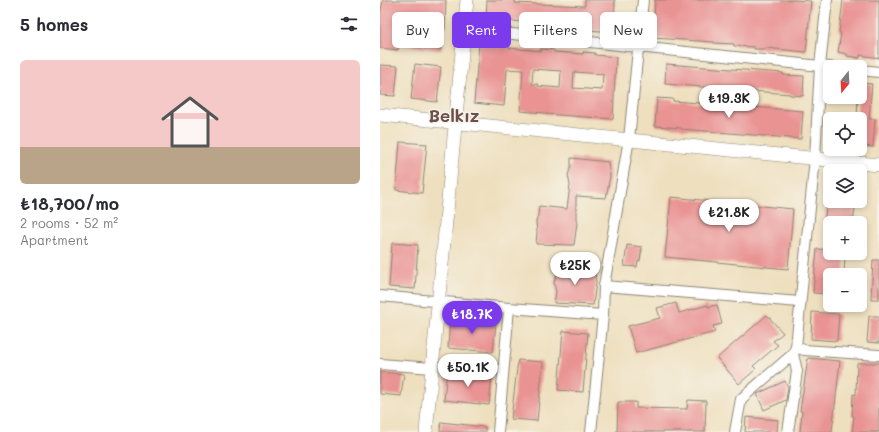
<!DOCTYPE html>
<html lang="en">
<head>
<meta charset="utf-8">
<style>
  :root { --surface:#fff; --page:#f7f7f7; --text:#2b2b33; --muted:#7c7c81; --accent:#7c3aed }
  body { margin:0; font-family:Mali,sans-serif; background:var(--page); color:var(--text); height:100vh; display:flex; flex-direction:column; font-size:15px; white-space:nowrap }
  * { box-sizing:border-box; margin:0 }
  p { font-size:13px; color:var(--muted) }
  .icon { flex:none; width:22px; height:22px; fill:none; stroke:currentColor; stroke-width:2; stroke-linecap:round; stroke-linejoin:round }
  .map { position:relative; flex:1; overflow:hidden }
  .panel { display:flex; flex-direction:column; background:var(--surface); width:380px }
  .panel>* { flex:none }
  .banner { position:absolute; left:12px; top:12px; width:380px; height:36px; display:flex; gap:8px }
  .needle { width:26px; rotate:198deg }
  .tools { position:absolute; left:443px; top:60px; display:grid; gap:8px }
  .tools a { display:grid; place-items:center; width:44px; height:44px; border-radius:6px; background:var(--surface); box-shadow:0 2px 6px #0003; font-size:20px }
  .price { position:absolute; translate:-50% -34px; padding:0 9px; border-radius:14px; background:#fff; color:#222; font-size:13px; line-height:26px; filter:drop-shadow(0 1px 2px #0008) }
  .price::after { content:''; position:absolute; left:50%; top:24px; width:12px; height:9px; margin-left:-6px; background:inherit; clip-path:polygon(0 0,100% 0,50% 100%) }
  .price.on { background:var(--accent); color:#fff }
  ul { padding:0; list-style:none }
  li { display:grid; align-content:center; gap:8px; height:212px; padding:0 20px }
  li span { display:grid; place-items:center; height:124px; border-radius:6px; color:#555 }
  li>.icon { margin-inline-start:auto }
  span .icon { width:72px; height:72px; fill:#fffc; stroke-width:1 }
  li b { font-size:17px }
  h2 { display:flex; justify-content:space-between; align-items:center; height:48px; padding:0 20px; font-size:17px }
  .pill { padding:0 14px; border-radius:6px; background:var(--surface); box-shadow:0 2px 6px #0003; font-size:14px; line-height:36px }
  .pill.on { background:var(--accent); color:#fff }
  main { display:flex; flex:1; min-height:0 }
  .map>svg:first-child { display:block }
</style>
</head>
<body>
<main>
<section class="panel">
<h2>5 homes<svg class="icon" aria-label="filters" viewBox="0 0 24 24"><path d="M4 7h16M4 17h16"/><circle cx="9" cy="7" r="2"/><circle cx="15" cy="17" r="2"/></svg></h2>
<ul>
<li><span style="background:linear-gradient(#f6c9c9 70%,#b9a48a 0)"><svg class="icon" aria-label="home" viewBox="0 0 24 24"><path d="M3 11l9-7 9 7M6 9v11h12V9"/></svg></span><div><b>₺18,700/mo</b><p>2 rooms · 52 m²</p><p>Apartment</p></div></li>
</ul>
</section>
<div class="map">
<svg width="499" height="432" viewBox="0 0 499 432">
  <rect width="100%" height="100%" fill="#f7f3e8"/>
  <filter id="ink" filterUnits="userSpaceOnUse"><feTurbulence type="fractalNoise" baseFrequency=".025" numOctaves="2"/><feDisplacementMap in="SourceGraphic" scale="8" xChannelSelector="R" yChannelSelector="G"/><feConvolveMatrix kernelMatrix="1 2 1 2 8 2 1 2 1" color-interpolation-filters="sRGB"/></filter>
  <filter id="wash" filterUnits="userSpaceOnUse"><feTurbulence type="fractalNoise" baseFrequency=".012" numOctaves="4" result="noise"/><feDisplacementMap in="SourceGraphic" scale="16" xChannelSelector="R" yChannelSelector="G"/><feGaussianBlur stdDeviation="0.9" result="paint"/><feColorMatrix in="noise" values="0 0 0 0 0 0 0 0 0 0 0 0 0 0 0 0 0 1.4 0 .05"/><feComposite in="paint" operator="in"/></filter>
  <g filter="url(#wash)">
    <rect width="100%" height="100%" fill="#eedfbe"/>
    <g id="blocks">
      <!-- building -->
      <path fill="#e99393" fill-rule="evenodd" d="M3,0H66L65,30H63L61,50L19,45L18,50L0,48V15Z
        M107,0H135V3L205,6V0H235L234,32L180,28V26L141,24V22L106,18Z
        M275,0H414L431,1L426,52L386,48V49H374V47L354,46V44L334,43V42L273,38Z
        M463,0H499V58L480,55V58L467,56V54L458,52L461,33L459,32Z
        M99,44L129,46V48L161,51V49L174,50V52L203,54V52L215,53V55L236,57L233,119L165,114V113L140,111L143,70L128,69L127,70L124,106L94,103ZM153,69L181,71L180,88L158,86V84H152ZM194,72L223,74L222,90L193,88Z
        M35,64L61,67L57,102L31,99Z
        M286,64L403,73V75L424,76L423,96L410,95V94L285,84Z
        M0,65L18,66L15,96L0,95Z
        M480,83L492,84L489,119H495L493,147L480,146V119H477L478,97H480Z
        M277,98L293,99V101L423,111L421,139L301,129V128L275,126Z
        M20,142L47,144L42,193L16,190Z
        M191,158L228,162L230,176L226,198L196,196V219L197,223L194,245L156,244L157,232L156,222L158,215L159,206L187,209L190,185L188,175L191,167Z
        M291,197L413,209L408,269L285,257Z
        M447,201H476L473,223H444Z
        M12,243L38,245L35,289L9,287Z
        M247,245L262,247L260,261H258L257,267L244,266Z
        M437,249L450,250V253H465L464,275H450V294L433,293Z
        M493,260H499V299H491Z
        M178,265L215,269L216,283L213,305L174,303L176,292L174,282L177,274Z
        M296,303L299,313L328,305V307L337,305L342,324L333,326L335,332L256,353L248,326L280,318L277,308Z
        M432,312L459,314L457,341L431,339Z
        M387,315L403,333L393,341L398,345L373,366L376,369L359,384L337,358Z
        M489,316H499V343L487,342Z
        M70,318L116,323L113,352L68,348Z
        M183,331L208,333L203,392L178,390Z
        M428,358L460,361L452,432H420L422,411H420Z
        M138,360L163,362L157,421L131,419Z
        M477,363H499V432H472L474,416H472L473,394L476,395Z
        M67,371L112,375L109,405L64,400Z
        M0,372L24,374L21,396L0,394Z
        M405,381L408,387L406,400L384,410L377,394Z
        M308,400L326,401L325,432H237L238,402H256V408L307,409Z
        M366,417L398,420L397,432H365Z
        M61,422L105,427V432H60Z"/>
    </g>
  </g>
  <g filter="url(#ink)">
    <use href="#blocks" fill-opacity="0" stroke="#8c8574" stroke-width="1"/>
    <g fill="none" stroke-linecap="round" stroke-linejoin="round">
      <defs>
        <path id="minor" d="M85,29L450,67
          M480,70L499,72
          M224,286L419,302
          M0,296L129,308L223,315
          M416,347L424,350L499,355
          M0,364L52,368
          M118,432L129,308
          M211,432L223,315L224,286L249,139L263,0
          M355,432L361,399L413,354L416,347L435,158L440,66L447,0
          M408,432L417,371L413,354"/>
        <path id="tertiary" d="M0,115L499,165
          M46,432L87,0"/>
      </defs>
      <!-- minor casing -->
      <use href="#minor" stroke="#8c8574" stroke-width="12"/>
      <!-- tertiary casing -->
      <use href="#tertiary" stroke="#8c8574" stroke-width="14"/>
      <!-- minor -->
      <use href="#minor" stroke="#fff" stroke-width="10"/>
      <!-- tertiary -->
      <use href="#tertiary" stroke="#fff" stroke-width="13"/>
    </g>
  </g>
  <g text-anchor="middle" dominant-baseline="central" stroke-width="3" stroke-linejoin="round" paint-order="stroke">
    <!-- district labels -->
    <g font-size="17" font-weight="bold" fill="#6e4f4f" stroke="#f7f3e8">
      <text x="74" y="115">Belkız</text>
    </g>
  </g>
</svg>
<div class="tools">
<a><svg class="needle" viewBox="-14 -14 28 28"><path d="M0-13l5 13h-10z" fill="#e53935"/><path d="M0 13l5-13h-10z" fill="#7c7c81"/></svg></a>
<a><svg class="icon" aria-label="locate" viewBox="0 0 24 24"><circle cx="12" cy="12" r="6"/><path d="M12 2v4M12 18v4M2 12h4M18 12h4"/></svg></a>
<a><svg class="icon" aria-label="layers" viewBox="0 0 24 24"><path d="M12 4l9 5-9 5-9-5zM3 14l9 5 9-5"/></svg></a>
<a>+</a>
<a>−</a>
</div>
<b class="price" style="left:349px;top:119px">₺19.3K</b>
<b class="price" style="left:349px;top:233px">₺21.8K</b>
<b class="price" style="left:195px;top:286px">₺25K</b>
<b class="price on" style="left:92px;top:335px">₺18.7K</b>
<b class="price" style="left:88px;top:388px">₺50.1K</b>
<div class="banner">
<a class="pill">Buy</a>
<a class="pill on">Rent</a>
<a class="pill">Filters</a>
<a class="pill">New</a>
</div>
</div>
</main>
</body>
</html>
